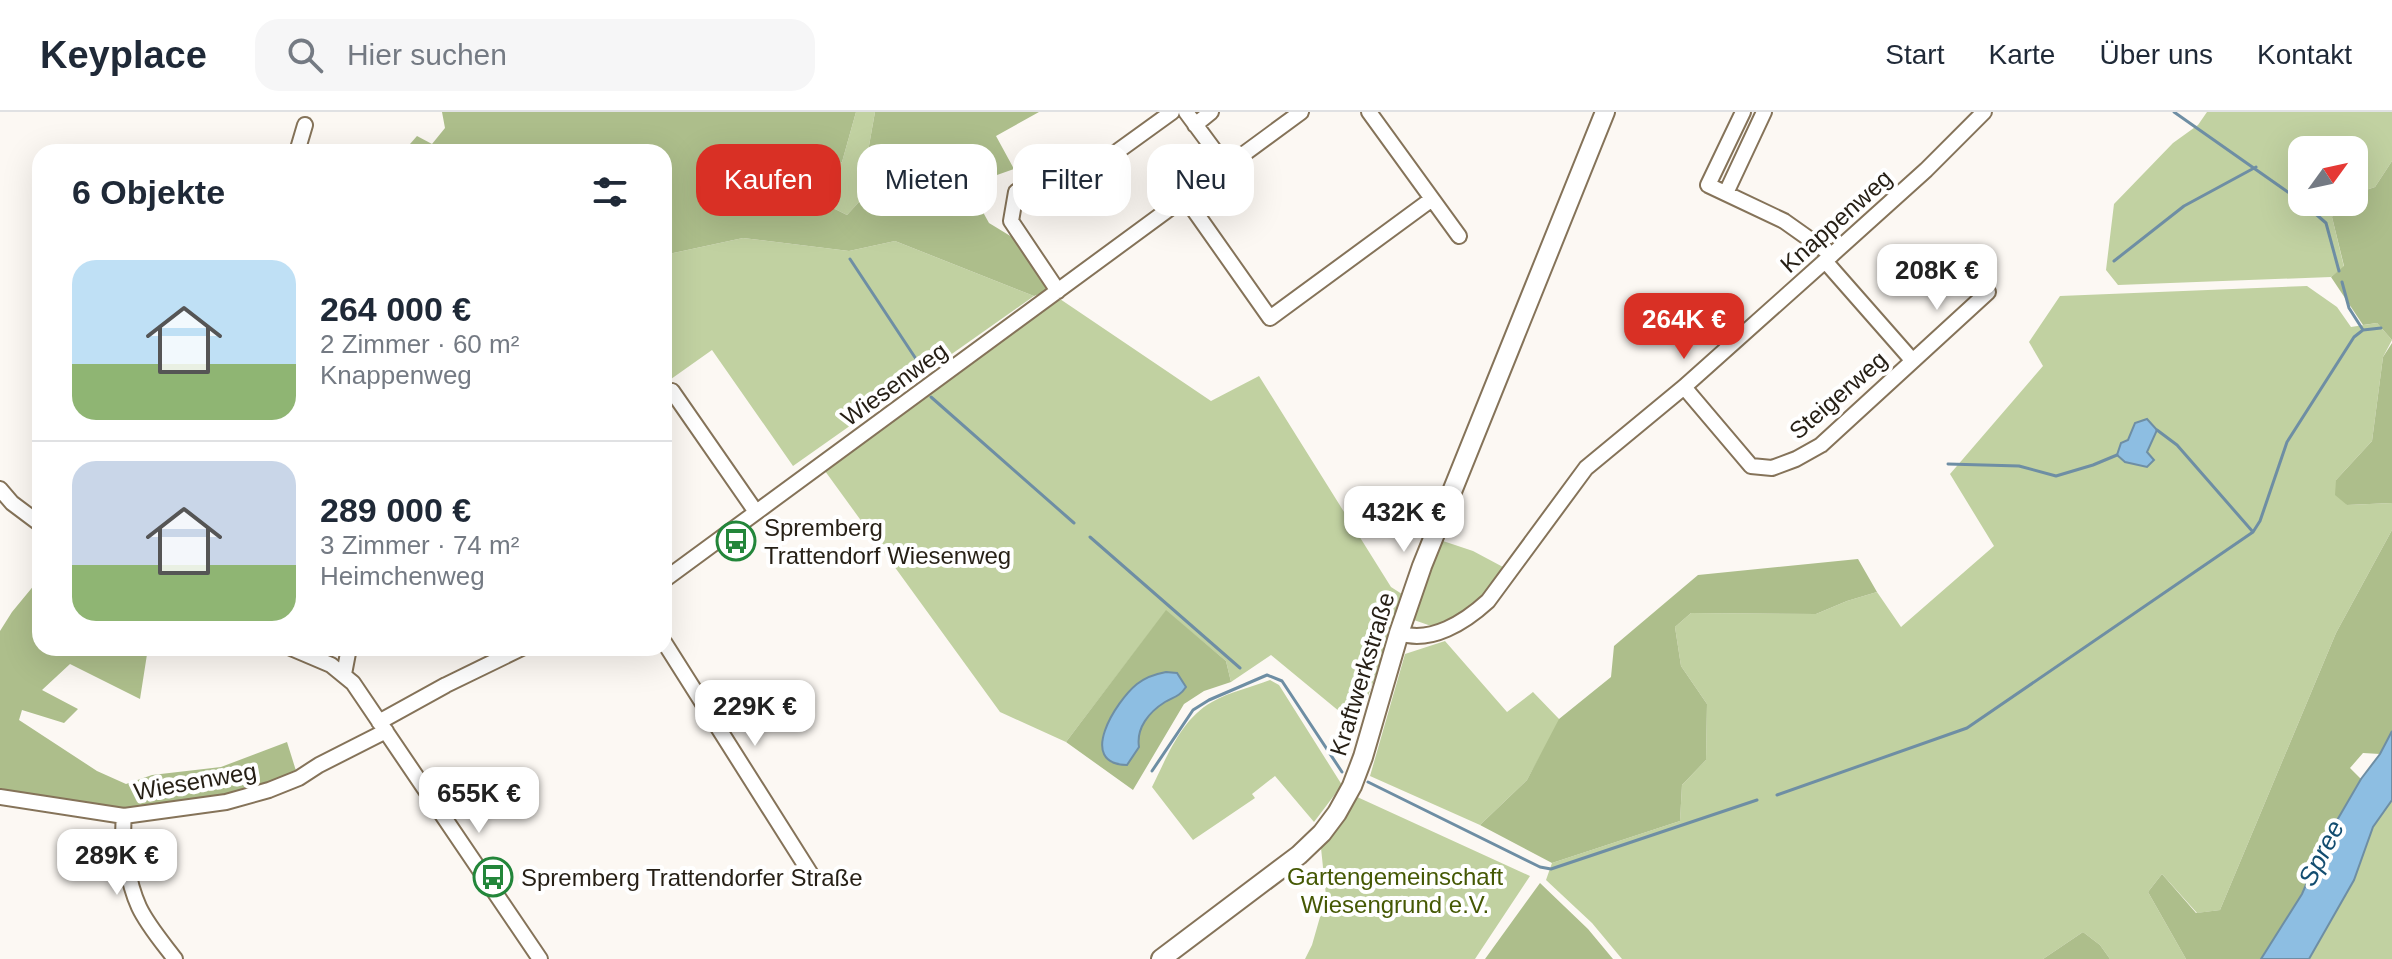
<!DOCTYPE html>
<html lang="de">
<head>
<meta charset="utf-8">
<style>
  :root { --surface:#fff; --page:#f6f6f7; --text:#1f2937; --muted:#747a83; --line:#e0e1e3; --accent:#d93025 }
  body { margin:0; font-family:Helvetica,sans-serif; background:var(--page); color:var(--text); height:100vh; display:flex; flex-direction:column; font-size:30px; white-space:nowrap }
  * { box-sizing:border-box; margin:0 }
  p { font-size:26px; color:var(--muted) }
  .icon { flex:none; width:44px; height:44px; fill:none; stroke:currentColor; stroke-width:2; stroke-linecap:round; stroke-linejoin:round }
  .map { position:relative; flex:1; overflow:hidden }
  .drawer { position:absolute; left:32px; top:32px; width:640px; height:512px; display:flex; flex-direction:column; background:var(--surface); border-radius:24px; box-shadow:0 8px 32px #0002 }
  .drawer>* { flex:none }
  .hud { position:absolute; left:696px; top:32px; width:760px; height:72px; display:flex; gap:16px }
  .needle { width:52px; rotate:57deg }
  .buttons { position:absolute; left:2288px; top:24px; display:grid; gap:16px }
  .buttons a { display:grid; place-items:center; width:80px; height:80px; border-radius:16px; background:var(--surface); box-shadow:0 8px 32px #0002; font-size:40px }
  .price { position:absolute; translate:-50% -68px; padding:0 18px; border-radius:16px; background:#fff; color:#222; font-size:26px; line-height:52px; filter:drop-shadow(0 2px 4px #0008) }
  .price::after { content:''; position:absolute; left:50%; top:48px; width:24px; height:18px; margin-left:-12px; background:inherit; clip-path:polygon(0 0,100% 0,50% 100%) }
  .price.on { background:var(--accent); color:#fff }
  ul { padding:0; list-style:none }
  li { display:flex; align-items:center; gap:24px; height:200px; padding:0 40px }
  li+li { border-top:2px solid var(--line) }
  li span { display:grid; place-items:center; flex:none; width:224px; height:160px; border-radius:24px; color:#555 }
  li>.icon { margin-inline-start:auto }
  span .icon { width:96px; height:96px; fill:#fffc; stroke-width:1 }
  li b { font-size:34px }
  h2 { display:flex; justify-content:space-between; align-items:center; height:96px; padding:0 40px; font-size:34px }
  .tag { padding:0 28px; border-radius:24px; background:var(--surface); box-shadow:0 8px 32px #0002; font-size:28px; line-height:72px }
  .tag.on { background:var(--accent); color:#fff }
  header { display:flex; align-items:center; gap:48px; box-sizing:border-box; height:112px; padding:0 40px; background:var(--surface); border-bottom:2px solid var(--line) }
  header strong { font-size:38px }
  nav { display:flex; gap:44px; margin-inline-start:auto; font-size:28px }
  .search { width:560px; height:72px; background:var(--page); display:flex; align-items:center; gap:20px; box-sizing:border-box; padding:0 28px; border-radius:24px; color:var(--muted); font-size:30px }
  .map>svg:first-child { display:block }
</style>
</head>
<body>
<header>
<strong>Keyplace</strong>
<div class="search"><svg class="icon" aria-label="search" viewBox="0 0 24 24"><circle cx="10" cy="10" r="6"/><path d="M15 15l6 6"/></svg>Hier suchen</div>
<nav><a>Start</a><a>Karte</a><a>Über uns</a><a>Kontakt</a></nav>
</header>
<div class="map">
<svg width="2392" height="847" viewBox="0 0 2392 847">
  <rect width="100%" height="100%" fill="#fcf8f3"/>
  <!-- green -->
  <path fill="#c1d1a1" d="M856,0H875L859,90L847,103L823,91V61L842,50Z
    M2207,0H2392V49L2375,75L2354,82V38H2302V90H2340L2332,105L2344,155L2331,165L2118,173L2106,158L2114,92L2173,31L2198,13Z
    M743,126L849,139L895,129L1034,184L793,354L712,238L664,272V143Z
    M2307,174L2337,195L2351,215L2377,211L2392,228L2383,245L2372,329L2336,368L2347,393L2392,391V418L2336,521L2220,798L2197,801L2162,762L2148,780L2186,847H2110L2100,833L2083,820L2043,847H1622L1592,811L1546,768L1552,751L1680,709L1682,673L1706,648L1707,592L1681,554L1675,515L1691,501L1816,502L1847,489L1877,480L1901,515L1994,434L1950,362L2043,254L2029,230L2060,184Z
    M1060,187L1211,289L1259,264L1391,475L1405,484L1357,614L1271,543L1231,570L1226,549L1166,499L1066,630L1000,600L825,359Z
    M1443,429L1473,439L1503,455L1471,500L1437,516L1411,507Z
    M1445,529L1507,600L1533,580L1560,608L1527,668L1480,713L1370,664L1405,542Z
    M1270,568L1279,573L1342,673L1314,710L1275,664L1252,682L1255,686L1193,728L1152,675C1167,645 1181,607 1212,590C1229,580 1252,575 1270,568Z
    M1355,684L1530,764L1475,847H1305L1312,833L1326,784L1321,736L1332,724Z
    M2392,688V847H2309L2354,768L2373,715Z"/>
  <!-- forest -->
  <path fill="#adbe8b" d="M442,0H856L842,50L823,61V91L847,103L859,90L875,0H1039L996,24L1014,57L997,63L986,48L963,64L989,111L1012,125L1048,179L1034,184L895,129L849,139L743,126L664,143V40H403L417,24L432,32L445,16Z
    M2392,49V228L2377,211L2363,213L2331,165L2344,154L2332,105L2340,90H2354V82L2375,75Z
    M2392,231V391L2347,393L2335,383L2336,368L2372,329L2383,245Z
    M2392,418V619L2380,642L2363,641L2350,656L2361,667L2325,729L2302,782L2261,847H2186L2148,780L2162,762L2196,801L2220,798L2336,521Z
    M1858,447L1877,480L1847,489L1816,502L1691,501L1675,515L1681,554L1707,592L1706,648L1682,673L1680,709L1552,751L1480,713L1527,668L1559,607L1611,565L1614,534L1698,463Z
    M40,466V536H148L140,587L70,552L42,578L78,597L64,611L22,598L19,608L97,659L126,672L152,663L221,655L287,630L297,662C242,685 163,700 103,696C68,694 34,685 0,676V519L12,500Z
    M1166,498L1226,549L1231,570L1204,579L1184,592L1133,678L1066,630Z
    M1540,771L1588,817L1613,847H1485Z
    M2083,820L2100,833L2110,847H2043Z"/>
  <!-- water -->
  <path fill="#8dbee2" stroke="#6e8ea4" stroke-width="2" d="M2147,307L2157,318L2147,340L2154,348L2147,355L2125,350L2117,343L2121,331L2128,328L2135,311Z
    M1166,560L1177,561L1186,575C1180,584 1174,585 1165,590C1149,600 1136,616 1139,635L1127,653C1076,652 1116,589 1137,572C1146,565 1155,562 1166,560Z
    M2392,619V688L2373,715L2354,768L2309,847H2261L2302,782L2325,729L2361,667L2380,642Z"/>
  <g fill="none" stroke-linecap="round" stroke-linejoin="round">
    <!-- stream -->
    <path stroke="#6e8ea4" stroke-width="3" d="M2174,0L2302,90
      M2302,90L2326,111L2339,159
      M850,147L920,253L913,260
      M2114,149L2184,94L2256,55
      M2342,170L2349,196L2363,218
      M931,285L1074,411
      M2157,318L2177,333L2253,420
      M1948,352L2019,354L2056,364L2093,353L2117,343
      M1090,425L1240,556
      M1152,659L1193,598L1209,588L1267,563L1282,569L1342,660
      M1368,670L1540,755L1551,757L1757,688
      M1777,683L1967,616L2253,420L2260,409L2287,330L2354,225L2363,218L2381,216"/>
    <defs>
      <path id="minor" d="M1186,0L1226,54
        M1369,0L1459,124
        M1743,0L1708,73L1784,109L1832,143
        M1195,13L1211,0
        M297,40L305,13
        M1726,81L1764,0
        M1184,84L1270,206L1432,87
        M1825,149L1912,248
        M1058,179L1011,109L1016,80L1049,57L1100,52L1172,0
        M1684,275L1751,354L1772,356L1796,347L1821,333L1988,180
        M672,279L756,400
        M0,377L12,391L40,412
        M664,468L1301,0
        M1399,521C1431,532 1465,510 1488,489L1586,356L1684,275L1825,149L1926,58L1984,0
        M664,530L812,764
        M291,536L331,553L353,571L540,847
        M344,562L349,536
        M379,610L446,573L522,536
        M0,685L124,704L226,690L269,678L299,666L319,653L386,619
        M124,704C121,730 128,771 139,795C148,814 163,831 175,847"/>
      <path id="major" d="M1161,847L1299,743L1322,721L1337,701L1352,674L1363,645L1399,521L1422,454L1605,0"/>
    </defs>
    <!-- minor casing -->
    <use href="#minor" stroke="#857359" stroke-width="18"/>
    <!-- major casing -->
    <use href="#major" stroke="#857359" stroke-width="22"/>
    <!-- minor -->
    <use href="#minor" stroke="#fff" stroke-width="14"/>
    <!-- major -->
    <use href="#major" stroke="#fff" stroke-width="18"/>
  </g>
  <!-- icons -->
  <defs>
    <symbol id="bus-ring" viewBox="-11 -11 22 22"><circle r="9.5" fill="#fff" stroke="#23863a" stroke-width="1.5"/><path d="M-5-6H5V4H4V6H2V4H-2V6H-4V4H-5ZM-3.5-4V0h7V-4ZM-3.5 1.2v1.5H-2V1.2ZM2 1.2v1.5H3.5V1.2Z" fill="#23863a"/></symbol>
  </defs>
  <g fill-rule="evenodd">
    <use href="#bus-ring" x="714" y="407" width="44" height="44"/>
    <use href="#bus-ring" x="471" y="743" width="44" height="44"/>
  </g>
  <g text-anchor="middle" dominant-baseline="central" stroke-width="8" stroke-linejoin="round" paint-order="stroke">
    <!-- street labels -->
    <g font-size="24" fill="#261f15" stroke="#fff">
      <text transform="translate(1836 109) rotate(-42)">Knappenweg</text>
      <text transform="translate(894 272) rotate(-36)">Wiesenweg</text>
      <text transform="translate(1838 283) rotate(-41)">Steigerweg</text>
      <text transform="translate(1362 562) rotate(-73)">Kraftwerkstraße</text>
      <text transform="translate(195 669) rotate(-10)">Wiesenweg</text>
    </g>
    <!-- poi labels -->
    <g font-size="24" fill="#261f15" stroke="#fff" text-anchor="start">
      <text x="764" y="415">Spremberg<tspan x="764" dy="28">Trattendorf Wiesenweg</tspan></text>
      <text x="521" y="765">Spremberg Trattendorfer Straße</text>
    </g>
    <!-- park labels -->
    <g font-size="24" fill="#455804" stroke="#fff">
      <text x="1395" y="764">Gartengemeinschaft<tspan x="1395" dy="28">Wiesengrund e.V.</tspan></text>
    </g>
    <!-- water labels -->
    <g font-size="26" font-style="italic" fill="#134d70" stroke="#fff">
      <text transform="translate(2321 741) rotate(-63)">Spree</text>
    </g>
  </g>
</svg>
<div class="buttons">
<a><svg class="needle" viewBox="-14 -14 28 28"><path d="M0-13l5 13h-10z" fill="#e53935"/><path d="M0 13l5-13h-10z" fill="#747a83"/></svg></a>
</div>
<b class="price" style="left:1937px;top:200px">208K €</b>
<b class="price on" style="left:1684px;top:249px">264K €</b>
<b class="price" style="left:1404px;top:442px">432K €</b>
<b class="price" style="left:755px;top:636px">229K €</b>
<b class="price" style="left:479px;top:723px">655K €</b>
<b class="price" style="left:117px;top:785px">289K €</b>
<div class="hud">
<a class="tag on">Kaufen</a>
<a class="tag">Mieten</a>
<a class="tag">Filter</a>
<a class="tag">Neu</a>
</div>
<section class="drawer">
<h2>6 Objekte<svg class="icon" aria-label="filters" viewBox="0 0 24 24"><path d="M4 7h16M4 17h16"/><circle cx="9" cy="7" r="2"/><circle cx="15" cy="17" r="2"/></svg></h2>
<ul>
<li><span style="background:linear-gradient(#bfe0f5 65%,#8fb573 0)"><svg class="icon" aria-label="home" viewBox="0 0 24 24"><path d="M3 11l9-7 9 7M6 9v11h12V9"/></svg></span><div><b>264 000 €</b><p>2 Zimmer · 60 m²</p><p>Knappenweg</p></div></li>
<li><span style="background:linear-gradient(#c9d6e8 65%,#8fb573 0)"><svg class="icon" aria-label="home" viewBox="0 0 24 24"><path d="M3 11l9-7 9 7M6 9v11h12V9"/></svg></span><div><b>289 000 €</b><p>3 Zimmer · 74 m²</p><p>Heimchenweg</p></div></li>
</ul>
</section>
</div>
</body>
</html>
